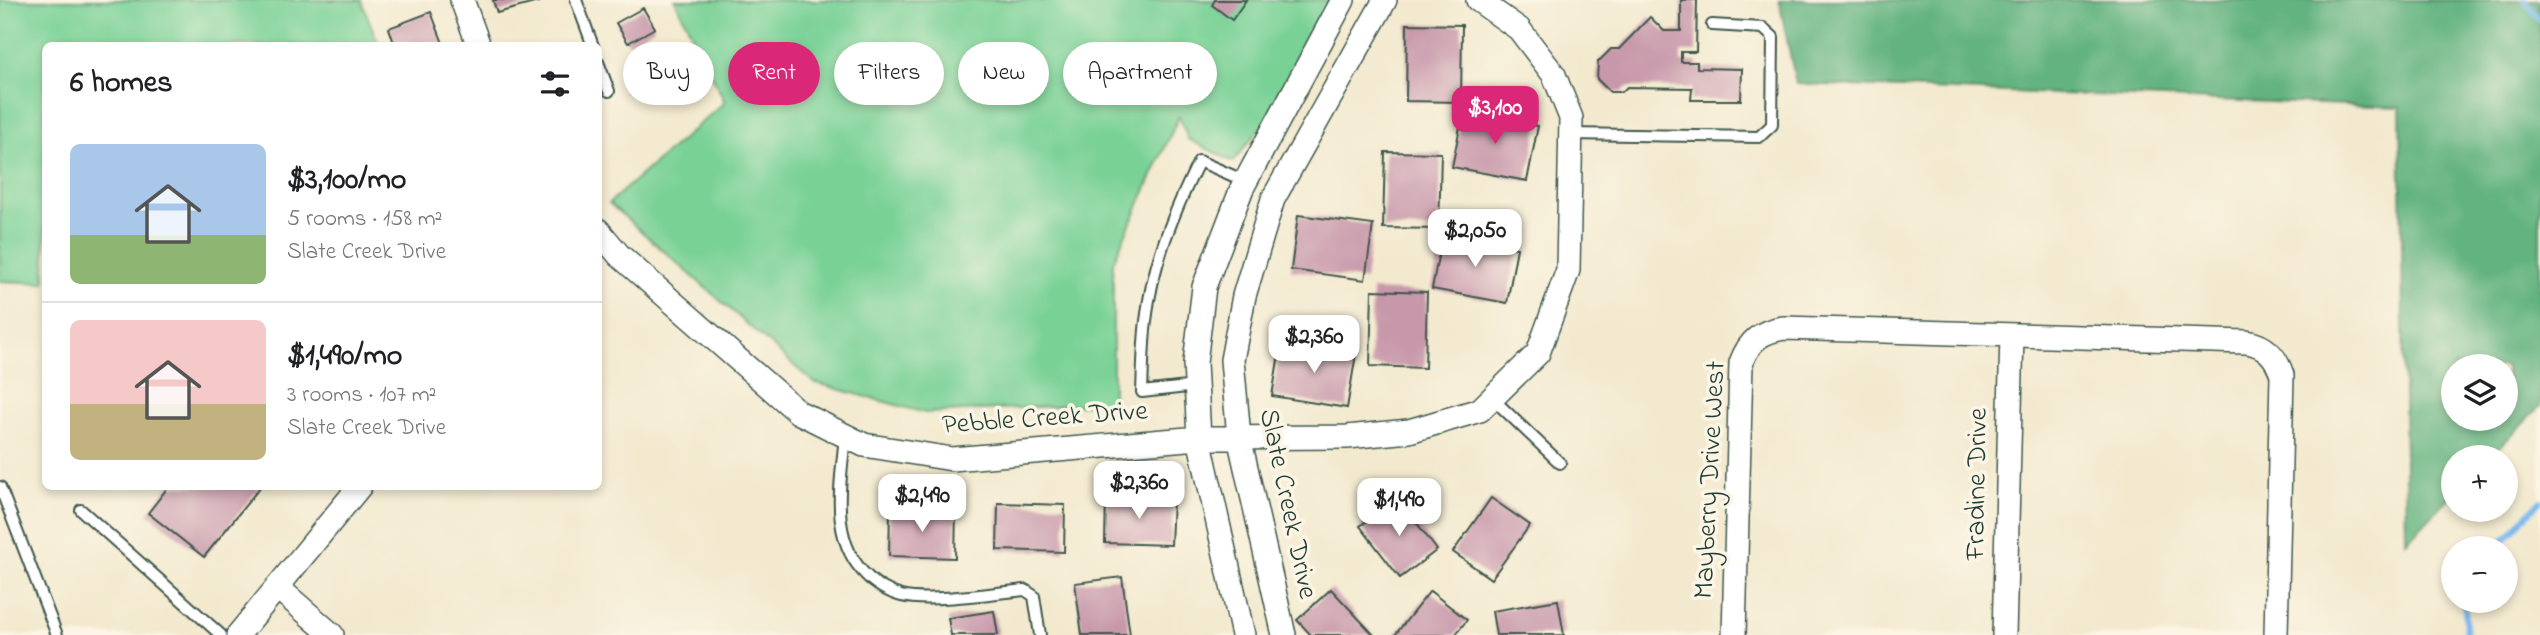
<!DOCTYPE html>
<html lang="en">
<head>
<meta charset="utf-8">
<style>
  :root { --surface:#fff; --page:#f6f6f6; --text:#202124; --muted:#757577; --line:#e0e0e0; --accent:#db2777 }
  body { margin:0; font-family:"Indie Flower",sans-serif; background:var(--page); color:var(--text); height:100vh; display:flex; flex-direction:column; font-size:26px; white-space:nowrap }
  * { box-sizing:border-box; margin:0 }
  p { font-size:23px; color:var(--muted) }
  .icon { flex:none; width:38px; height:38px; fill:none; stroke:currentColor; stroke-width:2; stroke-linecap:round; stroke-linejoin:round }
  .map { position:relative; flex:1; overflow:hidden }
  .details { position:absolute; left:42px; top:42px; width:560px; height:448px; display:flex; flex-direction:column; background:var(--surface); border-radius:10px; box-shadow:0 4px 10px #0003 }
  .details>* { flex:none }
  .guide { position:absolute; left:623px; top:42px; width:665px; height:63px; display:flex; gap:14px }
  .controls { position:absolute; left:2441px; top:354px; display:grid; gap:14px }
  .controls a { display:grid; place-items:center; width:77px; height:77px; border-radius:50%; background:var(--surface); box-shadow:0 4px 10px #0003; font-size:35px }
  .price { position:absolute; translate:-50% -60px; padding:0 16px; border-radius:14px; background:#fff; color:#222; font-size:23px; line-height:46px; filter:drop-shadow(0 2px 4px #0008) }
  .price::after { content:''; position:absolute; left:50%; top:42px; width:21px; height:16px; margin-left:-10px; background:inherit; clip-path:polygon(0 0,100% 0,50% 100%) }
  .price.current { background:var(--accent); color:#fff }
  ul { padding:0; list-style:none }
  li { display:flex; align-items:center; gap:21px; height:175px; padding:0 28px }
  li+li { border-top:2px solid var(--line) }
  li span { display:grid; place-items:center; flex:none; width:196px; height:140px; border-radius:10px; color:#555 }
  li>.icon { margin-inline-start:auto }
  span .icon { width:84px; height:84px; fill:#fffc; stroke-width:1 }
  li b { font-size:30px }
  h2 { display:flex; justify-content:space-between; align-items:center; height:84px; padding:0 28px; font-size:30px }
  .tag { padding:0 24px; border-radius:32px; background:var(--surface); box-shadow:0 4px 10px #0003; font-size:24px; line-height:63px }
  .tag.current { background:var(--accent); color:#fff }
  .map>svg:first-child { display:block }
</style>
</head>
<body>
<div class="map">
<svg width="2540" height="635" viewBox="0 0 2540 635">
  <rect width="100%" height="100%" fill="#fcf5e5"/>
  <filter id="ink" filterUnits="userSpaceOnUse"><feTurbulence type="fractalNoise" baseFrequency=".0143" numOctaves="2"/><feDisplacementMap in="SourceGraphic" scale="14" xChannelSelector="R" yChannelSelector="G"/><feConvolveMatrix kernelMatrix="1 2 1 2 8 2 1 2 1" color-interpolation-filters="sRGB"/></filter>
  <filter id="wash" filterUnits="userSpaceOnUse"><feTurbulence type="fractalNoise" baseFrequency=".00686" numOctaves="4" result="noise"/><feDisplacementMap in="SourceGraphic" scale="28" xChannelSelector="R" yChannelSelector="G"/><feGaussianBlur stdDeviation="1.57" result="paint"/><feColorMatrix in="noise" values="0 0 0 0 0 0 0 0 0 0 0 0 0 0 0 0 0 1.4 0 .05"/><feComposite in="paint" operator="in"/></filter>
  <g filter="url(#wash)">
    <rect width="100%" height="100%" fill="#f2e9ce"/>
    <!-- green -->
    <path fill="#79d196" stroke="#4c8765" stroke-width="2" d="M0,0H361L379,45L46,46L45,283L0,281Z
      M675,0H1334L1276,108L1233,162L1188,139L1179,116L1113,262V403L925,413L813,382L609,203L725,102Z"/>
    <!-- forest -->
    <path fill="#62b37f" stroke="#40785a" stroke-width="2" fill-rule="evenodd" d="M1779,0H2540V406L2490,457H2454L2453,494L2406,542L2400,107L1796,84ZM2454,366H2506V418H2454Z"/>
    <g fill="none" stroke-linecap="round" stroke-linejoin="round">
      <!-- stream -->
      <path stroke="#79baee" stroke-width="6" d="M2525,0L2540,20
        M2496,548L2540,501
        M2465,600L2466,635"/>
    </g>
    <g id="blocks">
      <!-- building -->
      <path fill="#c798aa" d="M493,0H542V1L497,13Z
        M1215,0H1246L1232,20L1212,5Z
        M1681,0H1697L1696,52H1681V62H1697V68L1742,69L1741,100H1691L1692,88L1627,87L1622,92H1610L1597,79L1598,62L1611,49H1619L1650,17L1664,31H1681Z
        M643,8L655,28L628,43L616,23Z
        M431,12L444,46H395L389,28Z
        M1407,24L1462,25L1461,102L1406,101Z
        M1463,112L1538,126L1527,181L1452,167Z
        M1385,152L1441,153L1439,229L1383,228Z
        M1298,215L1373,225L1365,280L1291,270Z
        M1442,235L1517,248L1507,303L1432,289Z
        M1372,290L1427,292L1425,368L1370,366Z
        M1281,342L1356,354L1347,408L1272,396Z
        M169,486H261L204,557L148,513Z
        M1106,497L1173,499L1171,545L1105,543Z
        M1398,498L1437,550L1400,578L1360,526Z
        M1491,498L1530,525L1491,579L1453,552Z
        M998,503L1065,505L1064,552L997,550Z
        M890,509L956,511L955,558L889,556Z
        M1122,577L1130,635H1082L1075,583Z
        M1331,589L1374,635H1311L1297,620Z
        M1430,591L1467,620L1455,635H1395Z
        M1558,600L1564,635H1496L1492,611Z
        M994,611L998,635H951L948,618Z"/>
    </g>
  </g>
  <g filter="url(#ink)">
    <use href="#blocks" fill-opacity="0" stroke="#3f574b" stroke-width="2"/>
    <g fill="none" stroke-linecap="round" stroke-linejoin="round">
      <defs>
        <path id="lane" d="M576,0L593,46
          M598,62L609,91
          M1570,134L1759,137L1772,125L1773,37L1763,28L1712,25
          M1196,386L1142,392C1143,368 1143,344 1146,321C1152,264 1174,212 1199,161L1245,181
          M1492,398L1560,463
          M845,435C841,484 828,540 868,577C876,585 890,593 901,596C930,603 993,593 1025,590L1034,596L1040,635
          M0,487L57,635
          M81,510L221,635"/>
        <path id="street" d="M462,0L479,46
          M598,230L619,255L798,412L864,445L952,459L1199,438L1347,437L1409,431L1480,410L1538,353L1568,270L1571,118L1554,75L1519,29L1478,0
          M277,587L332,635
          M238,635L360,486
          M1243,635L1199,438L1195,363L1204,287L1242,188L1343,0
          M1284,635L1239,437L1232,360L1244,296L1273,199L1385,0
          M1734,635L1741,363C1749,341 1761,331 1784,328L2246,342C2266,345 2276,356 2282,375L2276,635
          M2004,635L2012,335"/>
      </defs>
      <!-- lane casing -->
      <use href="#lane" stroke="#3f574b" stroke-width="14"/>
      <!-- street casing -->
      <use href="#street" stroke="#3f574b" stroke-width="26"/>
      <!-- lane -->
      <use href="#lane" stroke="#fff" stroke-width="10"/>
      <!-- street -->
      <use href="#street" stroke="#fff" stroke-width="23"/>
    </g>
  </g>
  <g text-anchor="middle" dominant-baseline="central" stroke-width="7" stroke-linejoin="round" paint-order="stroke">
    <!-- street labels -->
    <g font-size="28" fill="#1f3d34" stroke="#fcf5e5">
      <text transform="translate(1045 419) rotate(-4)">Pebble Creek Drive</text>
      <text transform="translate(1711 480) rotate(-87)">Mayberry Drive West</text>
      <text transform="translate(1978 484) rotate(-89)">Fradine Drive</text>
      <text transform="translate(1287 504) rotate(78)">Slate Creek Drive</text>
    </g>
  </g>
</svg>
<div class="controls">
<a><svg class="icon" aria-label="layers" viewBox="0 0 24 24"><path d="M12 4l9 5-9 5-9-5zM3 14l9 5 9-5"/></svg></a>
<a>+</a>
<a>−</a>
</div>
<b class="price current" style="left:1495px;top:146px">$3,100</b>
<b class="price" style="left:1475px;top:269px">$2,050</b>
<b class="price" style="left:1314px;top:375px">$2,360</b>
<b class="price" style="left:1139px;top:521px">$2,360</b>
<b class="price" style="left:922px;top:534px">$2,490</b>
<b class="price" style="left:1399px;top:538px">$1,490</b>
<div class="guide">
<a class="tag">Buy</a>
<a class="tag current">Rent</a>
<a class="tag">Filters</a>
<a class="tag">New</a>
<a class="tag">Apartment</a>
</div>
<section class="details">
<h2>6 homes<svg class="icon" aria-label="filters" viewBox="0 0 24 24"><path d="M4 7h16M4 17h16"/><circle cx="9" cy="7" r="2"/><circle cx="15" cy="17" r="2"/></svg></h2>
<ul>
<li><span style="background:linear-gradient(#a9c7e8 65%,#8fb573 0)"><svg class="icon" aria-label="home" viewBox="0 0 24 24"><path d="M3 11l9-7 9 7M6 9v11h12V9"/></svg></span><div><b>$3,100/mo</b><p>5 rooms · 158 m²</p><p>Slate Creek Drive</p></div></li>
<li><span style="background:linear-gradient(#f6c9c9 60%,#c2b280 0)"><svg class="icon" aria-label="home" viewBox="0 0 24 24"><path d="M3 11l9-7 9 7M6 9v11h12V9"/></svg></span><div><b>$1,490/mo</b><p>3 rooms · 107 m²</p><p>Slate Creek Drive</p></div></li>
</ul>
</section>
</div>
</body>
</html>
